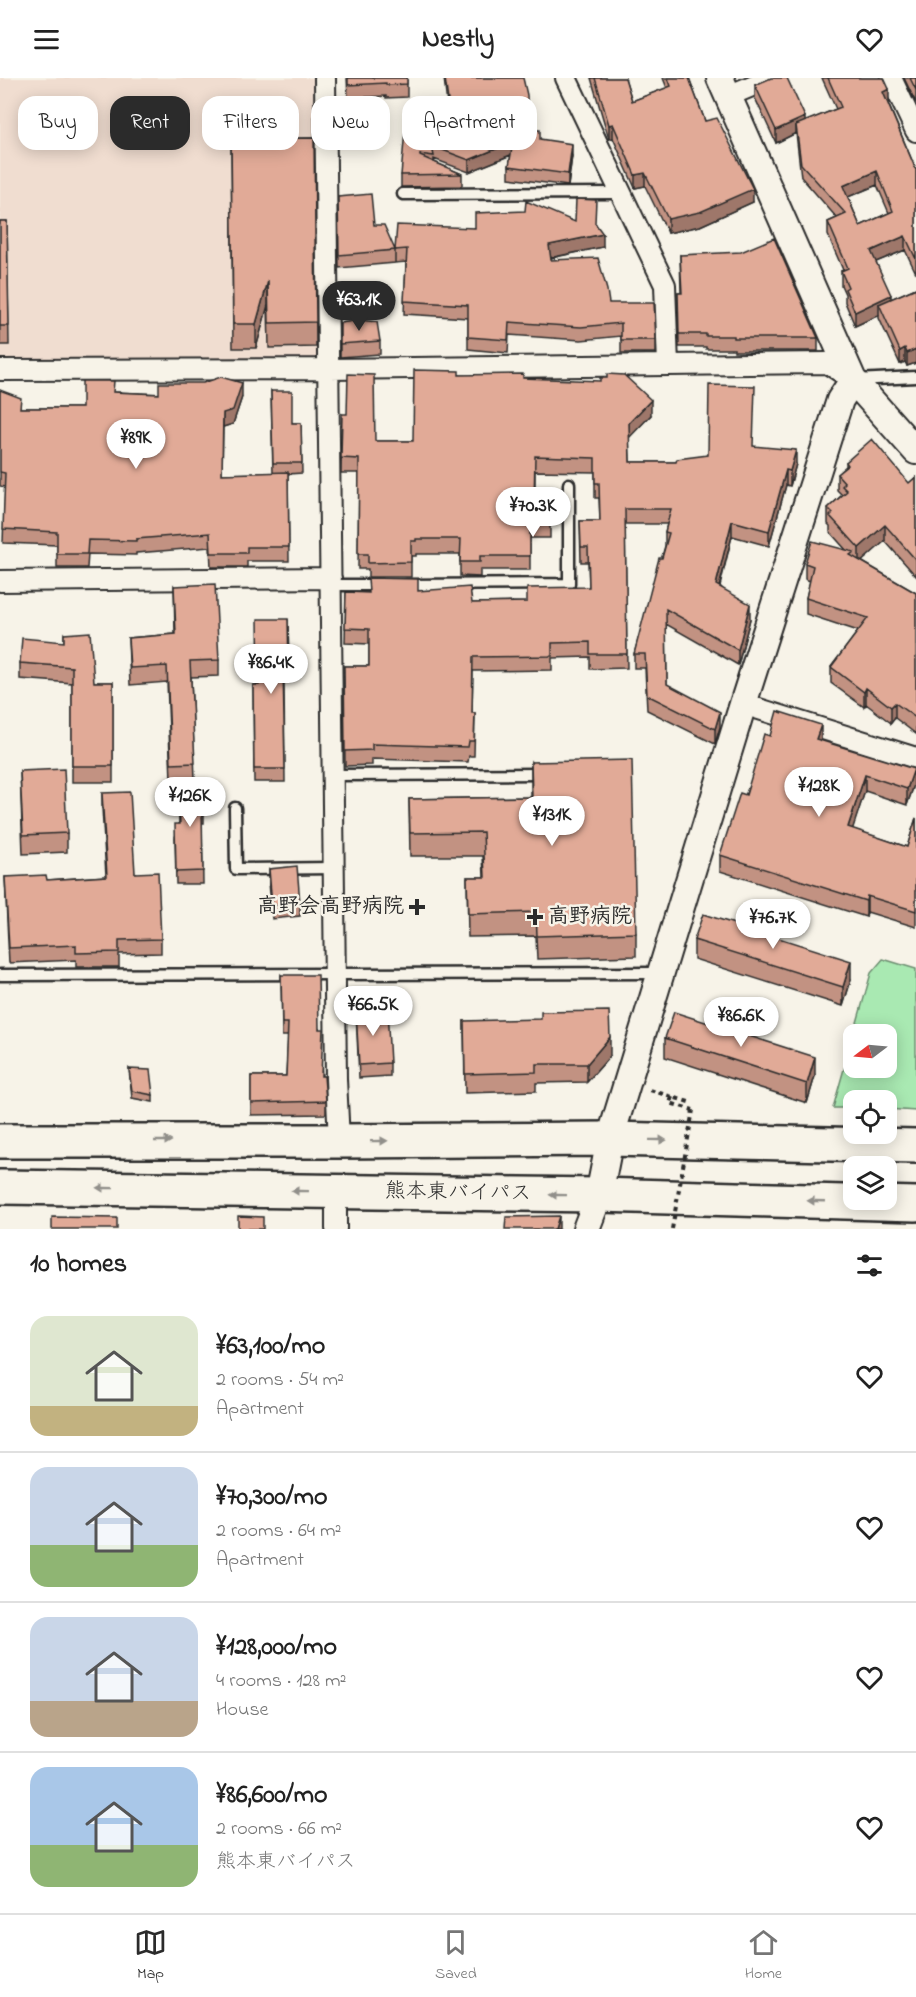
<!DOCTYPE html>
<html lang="en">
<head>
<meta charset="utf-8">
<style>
  :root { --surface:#fff; --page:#f6f6f6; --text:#222; --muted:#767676; --line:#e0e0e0; --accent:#2b2b2b }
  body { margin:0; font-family:"Indie Flower","Klee One",sans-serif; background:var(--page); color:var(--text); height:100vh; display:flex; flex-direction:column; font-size:22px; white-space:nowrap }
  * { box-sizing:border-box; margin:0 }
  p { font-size:20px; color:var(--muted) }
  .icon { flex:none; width:33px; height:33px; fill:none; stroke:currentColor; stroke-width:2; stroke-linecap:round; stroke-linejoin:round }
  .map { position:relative; height:1151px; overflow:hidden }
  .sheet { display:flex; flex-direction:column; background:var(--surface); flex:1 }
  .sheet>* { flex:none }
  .hud { position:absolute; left:18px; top:18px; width:600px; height:54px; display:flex; gap:12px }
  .needle { width:39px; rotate:254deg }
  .controls { position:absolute; left:843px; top:946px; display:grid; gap:12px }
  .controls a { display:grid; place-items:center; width:54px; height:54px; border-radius:12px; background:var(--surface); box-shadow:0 3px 15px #0003; font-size:30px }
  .price { position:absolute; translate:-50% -51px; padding:0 14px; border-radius:21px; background:#fff; color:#222; font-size:20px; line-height:39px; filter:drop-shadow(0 2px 3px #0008) }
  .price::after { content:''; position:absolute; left:50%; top:36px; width:18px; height:14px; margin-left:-9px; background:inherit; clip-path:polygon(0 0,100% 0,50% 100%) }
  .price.current { background:var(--accent); color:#fff }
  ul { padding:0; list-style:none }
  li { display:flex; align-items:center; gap:18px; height:150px; padding:0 30px }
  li+li { border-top:2px solid var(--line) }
  li span { display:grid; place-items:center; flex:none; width:168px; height:120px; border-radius:18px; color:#555 }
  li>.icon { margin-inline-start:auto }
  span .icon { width:72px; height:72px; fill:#fffc; stroke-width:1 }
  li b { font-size:26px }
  h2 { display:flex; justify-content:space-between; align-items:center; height:72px; padding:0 30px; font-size:26px }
  .pill { padding:0 21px; border-radius:18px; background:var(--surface); box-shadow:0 3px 15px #0003; font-size:21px; line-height:54px }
  .pill.current { background:var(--accent); color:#fff }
  header { display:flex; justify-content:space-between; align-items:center; height:78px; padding:0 30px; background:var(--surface); font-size:27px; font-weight:800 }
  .tab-bar { display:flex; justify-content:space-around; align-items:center; height:84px; border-top:2px solid var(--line); background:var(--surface); font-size:16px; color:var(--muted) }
  .tab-bar a { display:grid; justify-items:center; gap:3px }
  .tab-bar .current { color:var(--accent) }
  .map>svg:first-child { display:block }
</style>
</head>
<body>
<header><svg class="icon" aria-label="menu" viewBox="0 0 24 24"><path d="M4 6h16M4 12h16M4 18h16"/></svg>Nestly<svg class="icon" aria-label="heart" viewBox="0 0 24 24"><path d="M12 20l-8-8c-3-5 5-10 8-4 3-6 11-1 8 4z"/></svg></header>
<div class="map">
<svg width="916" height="1151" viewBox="0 0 916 1151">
  <rect width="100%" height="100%" fill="#f7f3e8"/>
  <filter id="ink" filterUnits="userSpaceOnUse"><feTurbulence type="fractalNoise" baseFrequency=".0167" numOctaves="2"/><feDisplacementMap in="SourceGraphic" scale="12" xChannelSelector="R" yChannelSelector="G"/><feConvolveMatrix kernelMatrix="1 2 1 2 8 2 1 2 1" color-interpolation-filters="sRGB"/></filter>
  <g filter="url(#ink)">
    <!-- built -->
    <path fill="#f0ddd0" d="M0,0H315L323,280H0Z"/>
    <!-- green -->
    <path fill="#a9e9b2" stroke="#6a8a6e" stroke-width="1.5" fill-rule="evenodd" d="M883,881L916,891V1033L887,1031L886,1023H854L853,1030H833L871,895ZM854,957H886V990H854Z"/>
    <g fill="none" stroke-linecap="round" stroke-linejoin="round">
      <defs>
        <path id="service" d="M403,116L621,115
          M856,302L916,299
          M331,507H381
          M406,507L569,506V406
          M334,697L546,696
          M235,730L236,791L333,790
          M0,897L661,895"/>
        <path id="minor" d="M325,0L336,1001L339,1063
          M566,0L665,207L668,287
          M891,0L916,53
          M728,18L771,0
          M0,292L329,291L827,285L853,302
          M0,503L331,500
          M743,626L916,680
          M336,1113V1151"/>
        <path id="tertiary" d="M720,0L853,302L916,373
          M586,1151L599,1117L610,1061L743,626L840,322L853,302"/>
        <path id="trunk" d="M0,1063H339L610,1061L916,1068
          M0,1109L599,1117L916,1126"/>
      </defs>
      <!-- service casing -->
      <use href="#service" stroke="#2b2b2b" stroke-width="15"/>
      <!-- minor casing -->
      <use href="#minor" stroke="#2b2b2b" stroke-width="24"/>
      <!-- tertiary casing -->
      <use href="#tertiary" stroke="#2b2b2b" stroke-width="30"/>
      <!-- trunk casing -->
      <use href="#trunk" stroke="#2b2b2b" stroke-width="38"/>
      <!-- path -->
      <path stroke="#2b2b2b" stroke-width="4" stroke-dasharray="4.5 4.5" stroke-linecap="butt" d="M650,1012L692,1025
        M672,1019L670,1025L693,1032"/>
      <!-- service -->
      <use href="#service" stroke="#f7f3e8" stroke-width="10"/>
      <!-- minor -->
      <use href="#minor" stroke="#f7f3e8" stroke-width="20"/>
      <!-- tertiary -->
      <use href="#tertiary" stroke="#f7f3e8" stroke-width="26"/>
      <!-- trunk -->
      <use href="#trunk" stroke="#f7f3e8" stroke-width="33"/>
      <!-- path-bridge -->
      <path stroke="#2b2b2b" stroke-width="4" stroke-dasharray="4.5 4.5" stroke-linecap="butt" d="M672,1151L693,1032"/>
    </g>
    <!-- wall -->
    <path fill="#c29282" stroke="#2b2b2b" stroke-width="1.5" fill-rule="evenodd" d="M347,0H407V19L386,20V18L348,20Z
      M444,0H523L528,52L540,61L572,78L568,108L509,100V88L511,77L469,94L434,81V84L462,96V108L401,109V97L449,45Z
      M591,0H625L632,23L667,10L663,0H689L705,43L753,124L700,148L668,155L645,108L635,110L613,60L609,61Z
      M822,0H884L889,25H888L916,92V195L905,172L876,184L891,221L916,210V285L907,288L905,284L900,286L879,240V237L855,248L845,224V216L841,207V193L843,192L828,157V144L837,140L801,99L796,55L776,65L755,20V7L805,44L836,31ZM877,107L889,135L860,148L848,119Z
      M904,0H916V25Z
      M314,60L316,269L269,270L268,227L256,270H233L231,61Z
      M338,119L374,147L395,172V185L339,190Z
      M0,143H7L9,267H0Z
      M575,144L596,146L603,169L551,180V182L609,225L656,262V275H621V258L581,262L509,257L508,275L468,271V240L404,236L406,184L395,185V172L475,150Z
      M680,177L818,260V273H734V271H706V269H679L678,215H681Z
      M340,245L380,263V276L340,279Z
      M459,297L523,300L651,337L629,359L630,384H676L753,368L796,386L790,408L786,407L769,468L732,458L720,508L750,541L738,587L666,546L667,606L720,649L715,666L647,632L645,590H634V576L665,468V454L667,446H625L627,590L590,591V579L552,580V592L473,593L472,635H475L474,678H469L468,684L372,681V687L345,688L344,588H369V566L345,565L346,514L368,515L418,513L472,525L527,524L589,509L588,484H581L580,443H600L599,420H595V394L535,393V425H550V460H530V492H480V499L460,498V476H416V478H411V499H368V491H358L359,395H341L342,336L375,363H413Z
      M0,312L21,330H82L114,314L242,319L233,346L223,349L222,396L273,395L271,313L292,345H301L302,395L288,396L289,483H247V489H211L210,469L136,475V477L88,476L87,490H57V467L3,465L5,409L0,408Z
      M846,384L909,405L916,399V498L885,463L861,483L916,515V656L895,640L891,645L866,626L864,629L831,605V589L858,553L806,536V520L810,503L805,501V485L846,472L830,454V448L828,446V430L842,417L837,412V396L846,388Z
      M174,508L219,582V598L191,599L195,701L171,702L167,604L130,607L128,560L175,556Z
      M288,541L289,604H284L285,704H254L253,607H259Z
      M64,556L94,604H113V704H72V605L20,601V585L64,564Z
      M770,658L821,663L914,707L907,727L865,713L852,751L907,769L916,740V849L867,834L866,839L720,793V777Z
      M531,684L636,855V878L537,881L536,858L468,859L467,799H484L483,778H410L409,721L531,719Z
      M20,693L67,755V774L23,776Z
      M178,704L204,732V745H202L203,806H176L175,759L179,746Z
      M102,715L135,795L161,861V875L119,876V889H76V882L9,885L5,799L47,802L106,798L102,730Z
      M269,791L300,825V838L272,841L269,804Z
      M694,862L851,902L843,928L694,881Z
      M281,897L319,951L322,998L326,1023V1036L251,1037V998H286L288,958H282Z
      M356,933L390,985V998L359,1000Z
      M464,943L610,978L587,1004L536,1005V1013L465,1015Z
      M665,960L815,998L807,1025L665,979Z
      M129,991L153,1017V1024L132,1020Z"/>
    <!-- shaded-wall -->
    <path fill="#9e776a" stroke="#2b2b2b" stroke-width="1.5" d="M889,11V25L883,28V14Z
      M805,39V51L796,47V55L776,65V52Z
      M613,46V60L609,61V47Z
      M513,64V76L469,94V82Z
      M572,66V78L568,108V96Z
      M877,93V107L843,121V108Z
      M645,95V108L635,110V97Z
      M753,111V124L700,148L668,155V141Z
      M603,156V169L549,180V167Z
      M905,158V172L871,186V173Z
      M268,203V227L256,270V246Z
      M891,217V231L879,226V237L855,248V234Z
      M905,270V284L900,286V273Z
      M916,271V285L907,288V275Z
      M242,305V319L233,346L223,349V335Z
      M651,322V337L629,360V345Z
      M796,372V386L790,408V393Z
      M786,392V407L769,468V453Z
      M732,443V458L716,521V507Z
      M885,447V463L859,486V470Z
      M750,526V541L738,587V572Z
      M866,610V626L864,629V614Z
      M895,625V640L891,645V629Z
      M720,634V649L715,666V651Z
      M821,647V663L816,661Z
      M914,691V707L907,727V711Z
      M865,697V713L848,765V749Z
      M867,818V834L866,839V823Z
      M851,883V902L843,928V909Z
      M610,959V978L587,1004V986Z
      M815,979V998L807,1025V1006Z
      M559,1138V1151H555Z"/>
    <!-- building -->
    <path fill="#e1aa97" stroke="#2b2b2b" stroke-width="1.5" fill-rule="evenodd" d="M348,0H407V6L386,7V5L348,7Z
      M445,0H523L527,17L528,52H540V61L572,66L568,96L509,88L513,64L469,82L432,68L434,78L420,76V78L462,96L401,97L406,41L451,45Z
      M595,0H625L632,23L671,8L668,0H689L705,43L717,40L753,111L700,134L668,141L645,95L635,97L613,46L609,47Z
      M771,0H787L805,39L776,52L755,7Z
      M828,0H884L889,11L883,14L916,92V181L905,158L871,173L891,217L855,234L845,211L848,209L841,193L848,190L828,144L846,136L801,86L796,47L841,29ZM877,93L893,133L860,148L843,108Z
      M910,0H916V12Z
      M314,60L316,244L269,245L268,203L256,246H233L231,61Z
      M371,116L374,147H384L395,172L339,177L338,119Z
      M576,121L596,122L595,145L603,156L549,167L551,182L598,180L607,212L609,225H654L656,262H621V245L581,249L509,244L508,262L468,259V227L404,223L407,171L395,172L397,147L475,150V135L525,133L526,123L575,144Z
      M0,143H7L9,248H0Z
      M774,160L818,260H734V258H706V256H679L678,215H682L680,177L741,174Z
      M916,210V271L907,275L905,270L900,273L879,226Z
      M360,242L377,244L380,263L340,266V245Z
      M414,292L459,293V297L523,296V300L600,303V300H607V296L624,297L651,322L629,345L630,384H676L677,381L708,377L709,307L755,308L753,368L796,372L790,393L786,392L769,453L732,443L716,507L750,526L738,572L666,531L667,606L720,634L715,651L647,617L645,576H634L659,480H662L669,455L665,454L671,431H625L627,576H590V564L552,565V578L473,579L472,635H475L474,663H469L468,669L372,666V672L345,673L344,588H369V551L345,550L346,514L369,515L368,500L418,501V513L470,509L472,525L527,524V510L589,509L588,469H581L580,443H600L599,405H595V380L535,378L534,425H550V446H530V478H480V484H460L461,461H416V463H411V484L368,485V476H358L359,381L341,380L342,336H347L348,296L374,297L375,363H413Z
      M221,299L242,305L233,332L223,335L222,396L288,394L289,469H247V475H211L210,455L136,461V463L88,462L87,476H57V454L3,451L5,395L0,394V312L21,320L20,330H82V303H114L113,314L159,316V305H203Z
      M271,313H292V345H301L302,385H273Z
      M872,361L909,405L916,399V482L885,447L859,470L830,438L833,435L828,430L847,413L842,408L845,405L837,396L848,387L846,384Z
      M812,463L854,474L850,477L916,515V640L895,625L891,629L866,610L864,614L831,589L868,540L806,520L813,488L805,485Z
      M215,506L219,582L190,583L195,685L171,686L167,588L130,590L128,560L176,556L174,508Z
      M258,541H288L289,591H283L285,691H254L253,607H259Z
      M90,554L94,604H113V688H72V589L20,585L22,560L64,564V556Z
      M777,633L821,647L816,661L914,691L907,711L865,697L848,749L907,769L916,740V833L867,818L866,823L720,777L740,715L746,717L764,656L770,658Z
      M632,682L636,855L537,858L536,834L468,836L467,799H485L483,754L410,755L409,721L532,719L531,684Z
      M64,691L67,755L23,757L20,693Z
      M203,703L204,732H202L203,793L176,794L175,746H180L178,704Z
      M130,714L135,795L158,794L161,861L119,862V874L76,875V867L9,870L5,799L46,797L47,802L107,798L102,715Z
      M297,788L300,825L272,828L269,791Z
      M703,836L851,883L843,909L694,862Z
      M281,897H318L319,951H323L321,998H324L326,1023L251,1025V998H286L288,945H282Z
      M387,931L390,985L359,987L356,933Z
      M609,933L610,959L587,986H536V994L465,996L464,943L541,941V934Z
      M674,934L815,979L807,1006L665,960Z
      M129,991L150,992L153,1017L132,1013Z
      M238,1138L263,1139V1151H238Z
      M559,1138L555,1151H505L506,1139Z
      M52,1139L117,1140V1151H52Z"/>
    <!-- one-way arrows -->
    <defs><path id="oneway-solid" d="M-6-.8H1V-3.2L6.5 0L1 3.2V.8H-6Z" transform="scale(1.5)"/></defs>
    <g fill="#918f8a">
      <use href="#oneway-solid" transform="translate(658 1062) rotate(1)"/>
      <use href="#oneway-solid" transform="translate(163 1063)"/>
      <use href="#oneway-solid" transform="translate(379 1063) rotate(-1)"/>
      <use href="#oneway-solid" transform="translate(105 1110) rotate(-179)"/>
      <use href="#oneway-solid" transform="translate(300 1113) rotate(-179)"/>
      <use href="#oneway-solid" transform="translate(558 1117) rotate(-179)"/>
      <use href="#oneway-solid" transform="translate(816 1123) rotate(-178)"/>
    </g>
  </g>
  <!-- markers -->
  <g fill="#2b2b2b" stroke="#f7f3e8" stroke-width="2">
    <path d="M414 820h6v6h6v6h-6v6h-6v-6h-6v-6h6z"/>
    <path d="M532 830h6v6h6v6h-6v6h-6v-6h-6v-6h6z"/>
  </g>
  <g text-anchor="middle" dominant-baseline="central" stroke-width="5" stroke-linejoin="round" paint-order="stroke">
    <!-- poi labels -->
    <g font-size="21" font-weight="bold" fill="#2b2b2b" stroke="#f7f3e8" text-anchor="end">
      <text x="404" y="829">高野会高野病院</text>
      <text x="548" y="839" text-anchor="start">高野病院</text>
    </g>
    <!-- street labels -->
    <g font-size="21" fill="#2b2b2b" stroke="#f7f3e8">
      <text transform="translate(458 1115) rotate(1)">熊本東バイパス</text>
    </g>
  </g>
</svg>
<div class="controls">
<a><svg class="needle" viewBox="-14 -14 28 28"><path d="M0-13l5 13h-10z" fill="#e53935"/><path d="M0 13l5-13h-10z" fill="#767676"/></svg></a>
<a><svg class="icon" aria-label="locate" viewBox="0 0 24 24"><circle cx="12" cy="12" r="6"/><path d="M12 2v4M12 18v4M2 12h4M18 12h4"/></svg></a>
<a><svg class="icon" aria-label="layers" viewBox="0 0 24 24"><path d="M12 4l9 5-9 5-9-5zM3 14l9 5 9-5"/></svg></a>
</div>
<b class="price current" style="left:359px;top:254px">¥63.1K</b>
<b class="price" style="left:136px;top:392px">¥89K</b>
<b class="price" style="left:533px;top:460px">¥70.3K</b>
<b class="price" style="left:271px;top:617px">¥86.4K</b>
<b class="price" style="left:819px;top:740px">¥128K</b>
<b class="price" style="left:190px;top:750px">¥126K</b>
<b class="price" style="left:552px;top:769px">¥131K</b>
<b class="price" style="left:773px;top:872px">¥76.7K</b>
<b class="price" style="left:373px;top:959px">¥66.5K</b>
<b class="price" style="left:741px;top:970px">¥86.6K</b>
<div class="hud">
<a class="pill">Buy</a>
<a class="pill current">Rent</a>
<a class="pill">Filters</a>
<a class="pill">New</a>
<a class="pill">Apartment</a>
</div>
</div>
<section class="sheet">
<h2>10 homes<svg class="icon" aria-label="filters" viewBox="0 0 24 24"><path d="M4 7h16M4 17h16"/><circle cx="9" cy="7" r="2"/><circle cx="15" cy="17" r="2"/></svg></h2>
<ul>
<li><span style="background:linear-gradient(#dfe7d0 75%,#c2b280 0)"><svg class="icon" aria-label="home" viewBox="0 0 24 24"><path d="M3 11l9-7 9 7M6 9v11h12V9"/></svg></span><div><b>¥63,100/mo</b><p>2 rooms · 54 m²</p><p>Apartment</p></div><svg class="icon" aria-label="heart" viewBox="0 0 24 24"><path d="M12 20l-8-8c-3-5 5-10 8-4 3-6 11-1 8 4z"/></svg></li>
<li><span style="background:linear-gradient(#c9d6e8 65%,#8fb573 0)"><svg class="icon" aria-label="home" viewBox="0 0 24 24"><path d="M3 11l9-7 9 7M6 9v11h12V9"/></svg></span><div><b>¥70,300/mo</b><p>2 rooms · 64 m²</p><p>Apartment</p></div><svg class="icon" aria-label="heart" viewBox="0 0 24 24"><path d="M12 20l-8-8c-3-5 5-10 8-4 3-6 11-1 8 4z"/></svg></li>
<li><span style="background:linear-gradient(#c9d6e8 70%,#b9a48a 0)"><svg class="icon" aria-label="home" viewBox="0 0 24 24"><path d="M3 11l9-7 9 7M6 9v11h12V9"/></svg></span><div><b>¥128,000/mo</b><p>4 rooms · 128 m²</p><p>House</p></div><svg class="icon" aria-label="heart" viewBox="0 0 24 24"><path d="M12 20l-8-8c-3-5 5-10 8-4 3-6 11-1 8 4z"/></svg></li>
<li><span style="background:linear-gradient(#a9c7e8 65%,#8fb573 0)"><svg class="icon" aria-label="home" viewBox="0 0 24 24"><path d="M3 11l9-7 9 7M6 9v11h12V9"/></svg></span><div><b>¥86,600/mo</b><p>2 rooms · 66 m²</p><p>熊本東バイパス</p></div><svg class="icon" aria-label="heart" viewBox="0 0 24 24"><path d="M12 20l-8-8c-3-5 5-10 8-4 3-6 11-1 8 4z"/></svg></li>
</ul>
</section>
<nav class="tab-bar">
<a class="current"><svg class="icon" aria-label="map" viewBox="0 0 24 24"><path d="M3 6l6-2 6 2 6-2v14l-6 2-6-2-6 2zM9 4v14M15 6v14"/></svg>Map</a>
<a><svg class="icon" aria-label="saved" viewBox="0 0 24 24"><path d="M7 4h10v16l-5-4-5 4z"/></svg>Saved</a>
<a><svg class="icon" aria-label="home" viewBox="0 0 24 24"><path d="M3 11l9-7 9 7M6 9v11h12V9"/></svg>Home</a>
</nav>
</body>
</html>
